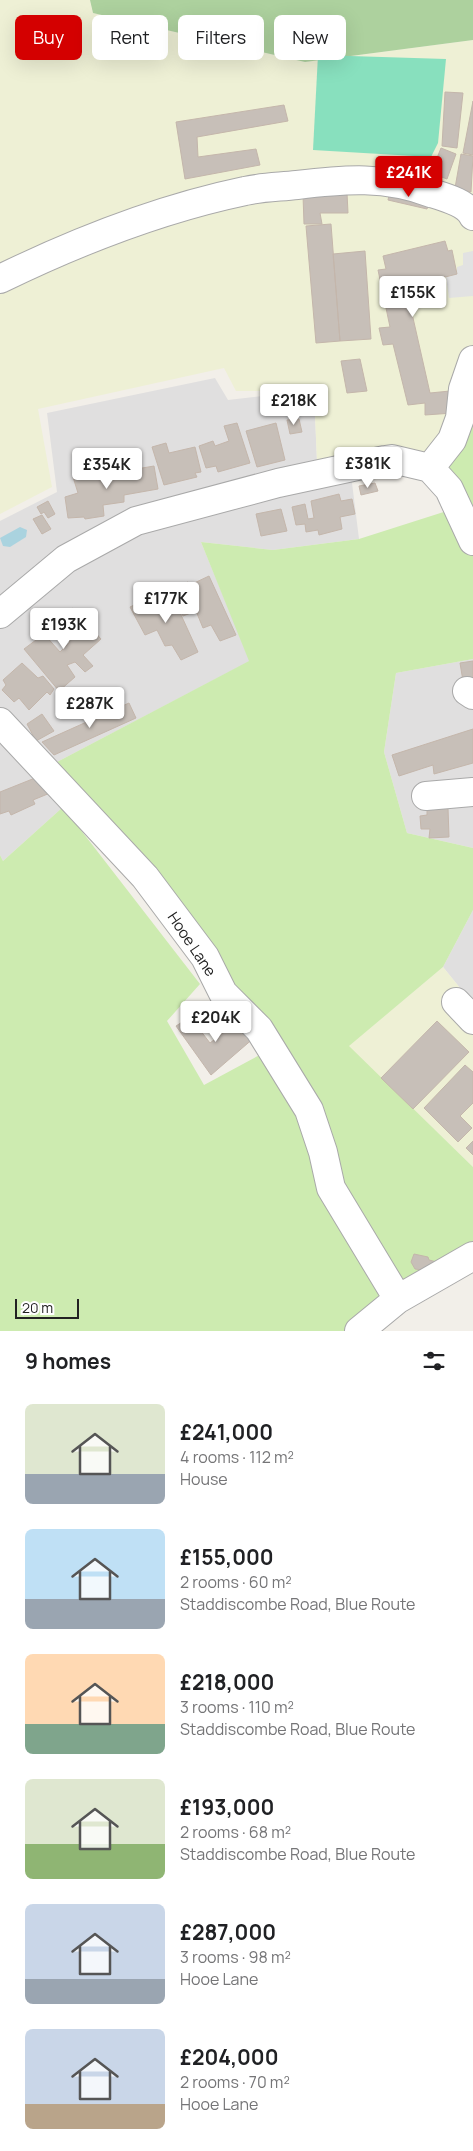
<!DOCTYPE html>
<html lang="en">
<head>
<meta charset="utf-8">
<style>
  :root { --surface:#fff; --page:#f2f2f2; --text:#202124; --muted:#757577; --accent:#d40000 }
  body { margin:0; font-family:Manrope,sans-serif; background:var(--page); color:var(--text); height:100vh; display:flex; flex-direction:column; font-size:19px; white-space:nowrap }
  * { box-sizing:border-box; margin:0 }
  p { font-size:16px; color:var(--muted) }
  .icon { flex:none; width:28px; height:28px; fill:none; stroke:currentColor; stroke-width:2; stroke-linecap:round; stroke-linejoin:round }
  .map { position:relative; height:1331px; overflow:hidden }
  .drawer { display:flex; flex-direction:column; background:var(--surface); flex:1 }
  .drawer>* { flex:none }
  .top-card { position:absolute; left:15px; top:15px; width:444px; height:45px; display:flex; gap:10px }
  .scale { position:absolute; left:15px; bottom:12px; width:64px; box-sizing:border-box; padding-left:5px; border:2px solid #222; border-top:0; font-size:14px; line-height:18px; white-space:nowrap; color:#222; -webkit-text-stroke:4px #fff; paint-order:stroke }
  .price { position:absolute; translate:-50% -42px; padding:0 11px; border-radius:5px; background:#fff; color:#222; font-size:16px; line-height:32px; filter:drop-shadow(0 1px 2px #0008) }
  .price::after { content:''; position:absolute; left:50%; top:30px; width:15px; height:11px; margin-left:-8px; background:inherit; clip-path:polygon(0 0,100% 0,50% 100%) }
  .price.selected { background:var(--accent); color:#fff }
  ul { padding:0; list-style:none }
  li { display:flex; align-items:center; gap:15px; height:125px; padding:0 25px }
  li span { display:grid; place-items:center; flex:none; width:140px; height:100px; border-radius:8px; color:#555 }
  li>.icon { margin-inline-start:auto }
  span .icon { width:60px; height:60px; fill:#fffc; stroke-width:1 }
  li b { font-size:21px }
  h2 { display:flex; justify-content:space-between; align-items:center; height:60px; padding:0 25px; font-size:21px }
  .tag { padding:0 18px; border-radius:8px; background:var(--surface); box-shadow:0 5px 20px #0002; font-size:18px; line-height:45px }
  .tag.selected { background:var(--accent); color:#fff }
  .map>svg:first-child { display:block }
</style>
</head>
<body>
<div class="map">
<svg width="473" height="1331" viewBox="0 0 473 1331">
  <rect width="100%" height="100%" fill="#f2efe9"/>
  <!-- residential -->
  <path fill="#e0dfdf" d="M215,378L228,400L314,390L317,462L350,467L359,539L273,550L201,542L250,661L57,762L63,807L3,861L0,855V521L57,492L47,413Z
    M473,659V848L407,833L384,752L396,673Z
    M473,910V1004L443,967Z"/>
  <!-- farmland -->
  <path fill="#eef0d5" d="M0,0H90L93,13L305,62L473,40V391L430,451L417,454L317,462L314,391H236L224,368L38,409L52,487L0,514Z
    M443,967L473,1004V1167L348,1046Z"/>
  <!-- grass -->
  <path fill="#cdebb0" d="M473,391V659L396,673L384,752L407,833L473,848V910L443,967L349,1046L473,1167V1256L353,1331H0V855L3,861L63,807L200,984L167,1021L204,1085L267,1051L145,877L57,762L249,661L201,542L273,550L359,539L453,509L447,449Z"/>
  <!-- forest -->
  <path fill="#add19e" d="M90,0H473V40L305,62L93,13Z"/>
  <!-- pitch -->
  <path fill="#88e0be" d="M318,55L446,59L438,143L431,157L313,150Z"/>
  <!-- parking -->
  <path fill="#e2e2e2" d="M473,251V296L449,298L446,277L457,274V267L463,265V253Z"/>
  <!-- water -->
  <path fill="#aad3df" d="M20,527L27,530L26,537L10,547L3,546L0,538Z"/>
  <!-- building -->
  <path fill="#c7bfb8" stroke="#c4b6ab" d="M445,92L463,93L457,148L442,146Z
    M473,101V155L463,153Z
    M284,105L288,121L197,137L198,157L256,149L260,165L185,179L176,122Z
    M441,148L456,154L447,179L431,173Z
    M461,154L473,156L471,192L455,188Z
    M391,186L431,196L427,209L388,200Z
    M347,193L348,213H320L322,224H304L303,195Z
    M331,224L340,341L316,343L306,226Z
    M445,241L448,251L452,250L457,274L406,287L430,393L450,391L453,413L425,415V403L408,405L393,344L383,345L379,328L390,327L378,270L386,269L383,256Z
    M365,251L371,339L340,341L333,254Z
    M360,359L367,391L347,393L341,361Z
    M299,419L302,432L290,434L287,420Z
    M237,423L250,463L218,472L216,466L206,468L199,446L213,441L215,446L229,441L224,426Z
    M276,423L285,460L257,467L246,431Z
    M166,443L169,453L195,447L201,472L195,473L197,477L164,485L152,447Z
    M116,465L119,472L154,466L158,489L124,495V502L103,505L104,516L85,519L84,517L68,518L65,497L78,493L73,477Z
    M375,483L378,491L361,495L359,486Z
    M339,494L341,501L352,499L355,514L340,517L342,529L319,535L318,530L306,532L305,524L296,525L292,507L305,504L308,519L314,518L311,501Z
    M48,501L55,514L48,518L44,512L41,514L37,507Z
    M281,509L287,531L261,536L256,514Z
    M42,515L51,529L42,534L33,519Z
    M209,576L236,635L220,641L211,625L203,628L196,611L183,616L169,589L188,582L190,585Z
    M171,593L198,652L181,660L172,645L165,646L157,630L145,635L130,607L147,599L150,602Z
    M73,608L101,639L83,655L93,666L85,672L75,662L67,665L75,677L59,691L24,649L44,634L60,652L70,642L54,623Z
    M473,661V686L464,687L460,663Z
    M22,663L38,678L43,676L54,689L50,695L47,692L29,710L19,698L14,702L2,690L6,685L3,680Z
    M129,703L136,718L54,755L42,742Z
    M42,714L54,731L36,741L27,724Z
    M473,729V763L434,774L433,765L399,776L392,755Z
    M45,774L55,791L33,800L35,804L11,815L9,811L0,814V792Z
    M448,808L449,837L429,838L430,829H421L420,816L427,815V810Z
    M190,1017L210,1043L241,1019L255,1037L211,1075L176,1026Z
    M437,1021L469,1052L413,1109L381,1078Z
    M465,1065L473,1072V1103L460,1116L472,1128L458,1142L424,1108Z
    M473,1141V1155L466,1148Z
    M414,1254L428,1257L429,1260L437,1262L423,1270L415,1269L411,1262Z"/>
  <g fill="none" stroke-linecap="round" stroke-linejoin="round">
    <defs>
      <path id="minor" d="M0,279C78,241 159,209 245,191C262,187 280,187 297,185C346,179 385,176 431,193C444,197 467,203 473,216
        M430,468L452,440L460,418L463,389L473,360
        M430,468L449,489L473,541
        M0,614L66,559L136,521L278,483L385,460L392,459L430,468
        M467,691L473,695
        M0,722L145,877L205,957L223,993L259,1029L309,1110L323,1152L331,1188L398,1299
        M426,796L473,792
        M456,1002L473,1020
        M359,1331L398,1299L473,1256"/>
    </defs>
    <!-- minor casing -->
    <use href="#minor" stroke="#a9a9a9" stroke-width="30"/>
    <!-- minor -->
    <use href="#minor" stroke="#fff" stroke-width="28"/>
  </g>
  <g text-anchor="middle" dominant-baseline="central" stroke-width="4" stroke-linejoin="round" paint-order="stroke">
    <!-- street labels -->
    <g font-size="15" fill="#222" stroke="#fff">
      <text transform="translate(192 944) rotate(56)">Hooe Lane</text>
    </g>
  </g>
</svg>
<div class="scale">20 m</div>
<b class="price selected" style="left:409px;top:198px">£241K</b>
<b class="price" style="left:413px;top:318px">£155K</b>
<b class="price" style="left:294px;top:426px">£218K</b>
<b class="price" style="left:368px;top:489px">£381K</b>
<b class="price" style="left:107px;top:490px">£354K</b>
<b class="price" style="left:166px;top:624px">£177K</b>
<b class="price" style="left:64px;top:650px">£193K</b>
<b class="price" style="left:90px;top:729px">£287K</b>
<b class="price" style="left:216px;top:1043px">£204K</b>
<div class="top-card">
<a class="tag selected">Buy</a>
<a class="tag">Rent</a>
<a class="tag">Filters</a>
<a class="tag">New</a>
</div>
</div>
<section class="drawer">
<h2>9 homes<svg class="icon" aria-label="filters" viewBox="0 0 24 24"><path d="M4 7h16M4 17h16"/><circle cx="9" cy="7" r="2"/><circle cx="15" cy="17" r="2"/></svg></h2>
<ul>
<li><span style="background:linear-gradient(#dfe7d0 70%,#9aa5b1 0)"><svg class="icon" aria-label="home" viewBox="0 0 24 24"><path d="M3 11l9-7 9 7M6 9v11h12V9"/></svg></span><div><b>£241,000</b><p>4 rooms · 112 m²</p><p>House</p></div></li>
<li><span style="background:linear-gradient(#bfe0f5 70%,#9aa5b1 0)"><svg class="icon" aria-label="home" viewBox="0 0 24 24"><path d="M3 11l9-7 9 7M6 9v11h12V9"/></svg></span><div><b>£155,000</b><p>2 rooms · 60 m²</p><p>Staddiscombe Road, Blue Route</p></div></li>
<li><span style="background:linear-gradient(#ffd9b3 70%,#7fa58c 0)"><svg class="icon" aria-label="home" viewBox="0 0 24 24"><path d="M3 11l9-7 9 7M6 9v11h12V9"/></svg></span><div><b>£218,000</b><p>3 rooms · 110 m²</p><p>Staddiscombe Road, Blue Route</p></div></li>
<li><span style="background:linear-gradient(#dfe7d0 65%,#8fb573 0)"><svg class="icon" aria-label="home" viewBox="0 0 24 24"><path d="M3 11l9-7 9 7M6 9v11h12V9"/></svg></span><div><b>£193,000</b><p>2 rooms · 68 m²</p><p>Staddiscombe Road, Blue Route</p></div></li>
<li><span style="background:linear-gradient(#c9d6e8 75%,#9aa5b1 0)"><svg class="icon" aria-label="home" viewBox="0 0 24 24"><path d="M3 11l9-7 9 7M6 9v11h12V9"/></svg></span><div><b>£287,000</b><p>3 rooms · 98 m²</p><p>Hooe Lane</p></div></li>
<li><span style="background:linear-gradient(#c9d6e8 75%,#b9a48a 0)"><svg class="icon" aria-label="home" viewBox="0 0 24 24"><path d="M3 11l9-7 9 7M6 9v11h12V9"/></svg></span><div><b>£204,000</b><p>2 rooms · 70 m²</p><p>Hooe Lane</p></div></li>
</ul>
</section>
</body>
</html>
